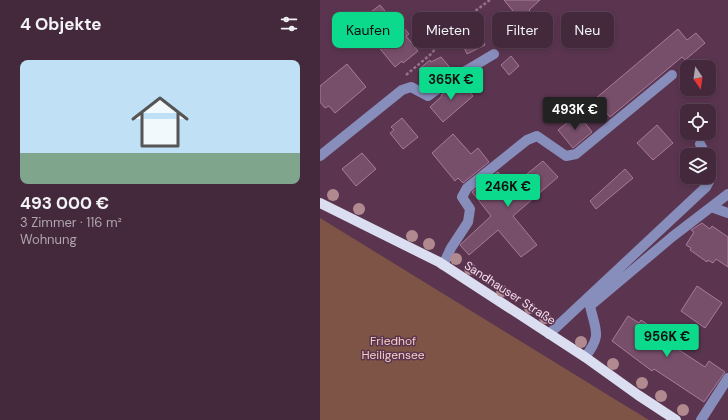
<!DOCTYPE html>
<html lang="de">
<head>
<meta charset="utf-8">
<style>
  :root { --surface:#44283c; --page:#4e3447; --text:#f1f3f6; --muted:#afa6af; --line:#5c4456; --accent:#0bd98b }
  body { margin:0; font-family:"DM Sans",sans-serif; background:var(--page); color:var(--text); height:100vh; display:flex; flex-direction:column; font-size:15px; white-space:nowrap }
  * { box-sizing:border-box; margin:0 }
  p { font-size:13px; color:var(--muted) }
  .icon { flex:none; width:22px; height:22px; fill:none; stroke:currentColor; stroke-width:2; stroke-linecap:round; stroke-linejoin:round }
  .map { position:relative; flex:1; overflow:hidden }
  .drawer { display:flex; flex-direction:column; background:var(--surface); width:320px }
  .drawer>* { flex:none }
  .top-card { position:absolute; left:12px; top:12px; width:336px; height:36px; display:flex; gap:8px }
  .needle { width:26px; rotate:167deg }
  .tools { position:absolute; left:360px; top:60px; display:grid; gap:8px }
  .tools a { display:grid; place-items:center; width:36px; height:36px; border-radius:8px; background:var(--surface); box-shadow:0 2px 6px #0003,0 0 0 1px var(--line); font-size:20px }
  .price { position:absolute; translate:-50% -34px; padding:0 9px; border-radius:4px; background:var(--accent); color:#111; font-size:13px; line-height:26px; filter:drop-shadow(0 1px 2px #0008) }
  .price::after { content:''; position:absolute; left:50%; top:24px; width:12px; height:9px; margin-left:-6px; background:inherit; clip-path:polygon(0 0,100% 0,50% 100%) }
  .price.on { background:#222; color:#fff }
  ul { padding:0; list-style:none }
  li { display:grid; align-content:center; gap:8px; height:212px; padding:0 20px }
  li+li { border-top:1px solid var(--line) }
  li span { display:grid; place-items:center; height:124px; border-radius:8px; color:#555 }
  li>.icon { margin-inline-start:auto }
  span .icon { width:72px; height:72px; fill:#fffc; stroke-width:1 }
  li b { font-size:17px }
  h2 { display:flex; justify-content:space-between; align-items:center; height:48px; padding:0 20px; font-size:17px }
  .pill { padding:0 14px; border-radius:8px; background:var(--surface); box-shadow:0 2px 6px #0003,0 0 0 1px var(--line); font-size:14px; line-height:36px }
  .pill.on { background:var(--accent); color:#111 }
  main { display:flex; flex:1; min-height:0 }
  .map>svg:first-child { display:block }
</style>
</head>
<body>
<main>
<section class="drawer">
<h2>4 Objekte<svg class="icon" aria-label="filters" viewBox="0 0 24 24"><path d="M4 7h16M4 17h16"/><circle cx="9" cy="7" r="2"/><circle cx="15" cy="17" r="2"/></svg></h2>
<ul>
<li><span style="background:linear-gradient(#bfe0f5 75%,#7fa58c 0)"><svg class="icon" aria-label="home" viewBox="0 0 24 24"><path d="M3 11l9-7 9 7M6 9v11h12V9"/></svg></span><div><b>493 000 €</b><p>3 Zimmer · 116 m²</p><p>Wohnung</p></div></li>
</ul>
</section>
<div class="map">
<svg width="408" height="420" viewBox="0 0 408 420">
  <rect width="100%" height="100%" fill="#5b3550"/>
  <!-- green -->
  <path fill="#7d5446" d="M0,218L301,403L329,420H0Z"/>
  <!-- building -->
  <path fill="#784f6b" stroke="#a77b99" d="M184,0H220L209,10L210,11L204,16L209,22L184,35L176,25L193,11Z
    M60,5L70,17L73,15L89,34L86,36L98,51L83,63L82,61L75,67L38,22Z
    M358,29L367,40L376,33L385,43L365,60L362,57L290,117L275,99Z
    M159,34L165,45L147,54L142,43Z
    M191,56L199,66L189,75L181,65Z
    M121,57L133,71L112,85L99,69L110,60L111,62Z
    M27,64L46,87L15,113L9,106L5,108L0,102V86Z
    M141,81L153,96L123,122L110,107L122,96L121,95Z
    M258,114L272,132L253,148L238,130Z
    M82,118L98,137L83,149L70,133L74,130L71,127Z
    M337,125L353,143L333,160L317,143Z
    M133,134L151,154L158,148L169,162L143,183L138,178L135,181L112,153Z
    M42,153L56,169L36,186L22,169Z
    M223,161L238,177L193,216L217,245L201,257L178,230L149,255L140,245L171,216L152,192L178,172L191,187Z
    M305,169L313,178L276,209L270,201Z
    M382,223L390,229L392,226L408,237V267L396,259L393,263L388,260L387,262L370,250L371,248L366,245L374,232L371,230Z
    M377,286L402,303L385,328L361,311Z
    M308,316L319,323L321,320L358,345L356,348L385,367L389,361L405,372L384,402L334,369L332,371L292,341Z"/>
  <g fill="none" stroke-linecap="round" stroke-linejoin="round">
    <!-- path -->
    <path stroke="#95738a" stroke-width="2.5" stroke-dasharray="3 2" stroke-linecap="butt" d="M86,75L111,54L135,26L170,0"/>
    <!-- minor -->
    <path stroke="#888ebb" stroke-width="10" d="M380,144L386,155
      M0,156L82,90L91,87L108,96L127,82L174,54
      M391,207L408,213
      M123,265L131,248L148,222L150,209L142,197L147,188L207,140L217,136L246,156L256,154L352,75
      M229,334L386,187L392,176L389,161
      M265,357C282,335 276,332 270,306L352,237L408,194
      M381,420L408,378"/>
    <!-- major -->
    <path stroke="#dbdef1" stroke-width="10" d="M0,203L119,262L265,357L318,395L356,420"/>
  </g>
  <!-- trees -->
  <g fill="#b18a8f">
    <circle cx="13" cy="195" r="6"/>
    <circle cx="39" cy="209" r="6"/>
    <circle cx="92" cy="236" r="6"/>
    <circle cx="109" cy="244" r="6"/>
    <circle cx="136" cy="259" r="6"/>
    <circle cx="150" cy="269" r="6"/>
    <circle cx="182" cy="291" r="6"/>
    <circle cx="210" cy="308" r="6"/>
    <circle cx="225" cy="318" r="6"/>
    <circle cx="261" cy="342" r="6"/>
    <circle cx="293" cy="364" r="6"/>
    <circle cx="322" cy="383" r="6"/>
    <circle cx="341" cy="396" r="6"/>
    <circle cx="363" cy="410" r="6"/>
  </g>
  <g text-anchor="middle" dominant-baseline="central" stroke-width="3" stroke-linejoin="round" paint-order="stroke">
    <!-- street labels -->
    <g font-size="12" fill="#f8dfef" stroke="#5b3550">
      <text transform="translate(190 293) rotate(33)">Sandhauser Straße</text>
    </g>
    <!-- park labels -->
    <g font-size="12" fill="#f7cfc3" stroke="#5b3550">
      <text x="73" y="341">Friedhof<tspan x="73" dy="14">Heiligensee</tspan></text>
    </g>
  </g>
</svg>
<div class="tools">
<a><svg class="needle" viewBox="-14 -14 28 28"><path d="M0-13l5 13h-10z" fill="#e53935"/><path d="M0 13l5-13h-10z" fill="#afa6af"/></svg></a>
<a><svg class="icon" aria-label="locate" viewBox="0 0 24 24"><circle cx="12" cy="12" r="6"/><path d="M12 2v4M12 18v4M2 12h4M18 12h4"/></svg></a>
<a><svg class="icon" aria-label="layers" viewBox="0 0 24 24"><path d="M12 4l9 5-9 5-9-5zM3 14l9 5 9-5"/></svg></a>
</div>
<b class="price" style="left:131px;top:101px">365K €</b>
<b class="price on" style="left:255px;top:131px">493K €</b>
<b class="price" style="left:188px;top:208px">246K €</b>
<b class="price" style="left:347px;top:358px">956K €</b>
<div class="top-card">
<a class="pill on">Kaufen</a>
<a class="pill">Mieten</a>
<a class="pill">Filter</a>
<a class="pill">Neu</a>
</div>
</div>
</main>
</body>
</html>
